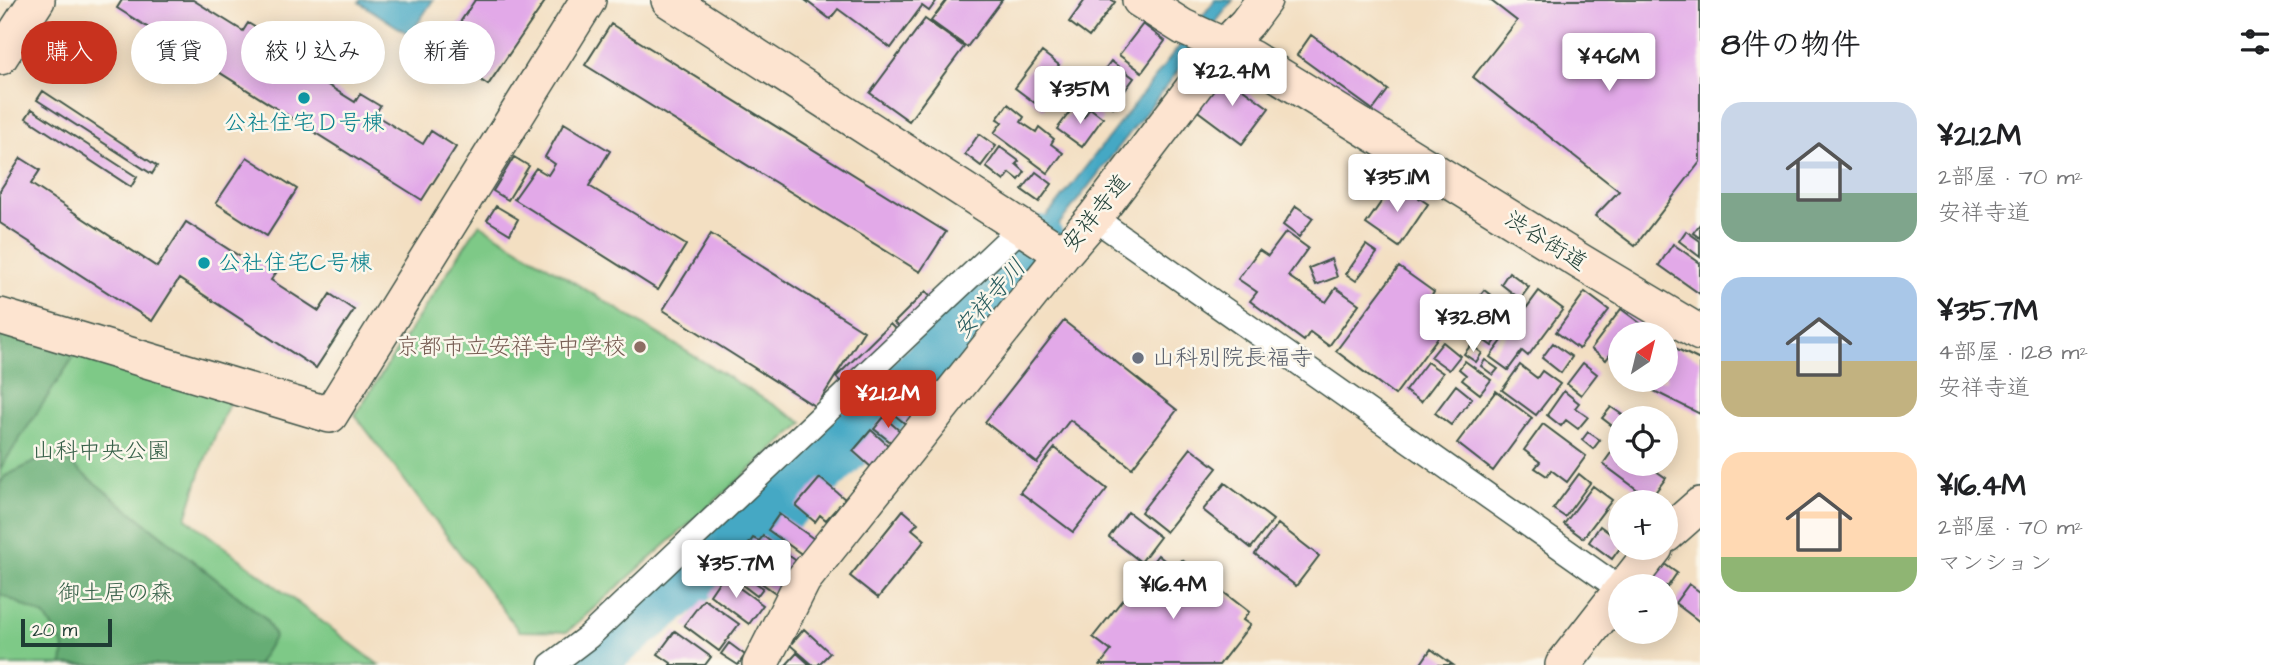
<!DOCTYPE html>
<html lang="ja">
<head>
<meta charset="utf-8">
<style>
  :root { --surface:#fff; --page:#f2f2f2; --text:#202124; --muted:#757577; --accent:#c8321e }
  body { margin:0; font-family:"Architects Daughter","Klee One",sans-serif; background:var(--page); color:var(--text); height:100vh; display:flex; flex-direction:column; font-size:26px; white-space:nowrap }
  * { box-sizing:border-box; margin:0 }
  p { font-size:23px; color:var(--muted) }
  .icon { flex:none; width:38px; height:38px; fill:none; stroke:currentColor; stroke-width:2; stroke-linecap:round; stroke-linejoin:round }
  .map { position:relative; flex:1; overflow:hidden }
  .sheet { display:flex; flex-direction:column; background:var(--surface); width:595px }
  .sheet>* { flex:none }
  .hud { position:absolute; left:21px; top:21px; width:665px; height:63px; display:flex; gap:14px }
  .needle { width:46px; rotate:35deg }
  .buttons { position:absolute; left:1608px; top:322px; display:grid; gap:14px }
  .buttons a { display:grid; place-items:center; width:70px; height:70px; border-radius:50%; background:var(--surface); box-shadow:0 4px 18px #0003; font-size:35px }
  .scale { position:absolute; left:21px; bottom:18px; width:91px; box-sizing:border-box; padding-left:7px; border:4px solid #1f3d34; border-top:0; font-size:19px; line-height:24px; white-space:nowrap; color:#1f3d34; -webkit-text-stroke:5px #fbf7ec; paint-order:stroke }
  .price { position:absolute; translate:-50% -60px; padding:0 16px; border-radius:7px; background:#fff; color:#222; font-size:23px; line-height:46px; filter:drop-shadow(0 2px 4px #0008) }
  .price::after { content:''; position:absolute; left:50%; top:42px; width:21px; height:16px; margin-left:-10px; background:inherit; clip-path:polygon(0 0,100% 0,50% 100%) }
  .price.current { background:var(--accent); color:#fff }
  ul { padding:0; list-style:none }
  li { display:flex; align-items:center; gap:21px; height:175px; padding:0 21px }
  li span { display:grid; place-items:center; flex:none; width:196px; height:140px; border-radius:21px; color:#555 }
  li>.icon { margin-inline-start:auto }
  span .icon { width:84px; height:84px; fill:#fffc; stroke-width:1 }
  li b { font-size:30px }
  h2 { display:flex; justify-content:space-between; align-items:center; height:84px; padding:0 21px; font-size:30px }
  .tag { padding:0 24px; border-radius:32px; background:var(--surface); box-shadow:0 4px 18px #0003; font-size:24px; line-height:63px }
  .tag.current { background:var(--accent); color:#fff }
  main { display:flex; flex:1; min-height:0 }
  .map>svg:first-child { display:block }
</style>
</head>
<body>
<main>
<div class="map">
<svg width="1700" height="665" viewBox="0 0 1700 665">
  <rect width="100%" height="100%" fill="#fbf7ec"/>
  <filter id="ink" filterUnits="userSpaceOnUse"><feTurbulence type="fractalNoise" baseFrequency=".0143" numOctaves="2"/><feDisplacementMap in="SourceGraphic" scale="14" xChannelSelector="R" yChannelSelector="G"/><feConvolveMatrix kernelMatrix="1 2 1 2 8 2 1 2 1" color-interpolation-filters="sRGB"/></filter>
  <filter id="wash" filterUnits="userSpaceOnUse"><feTurbulence type="fractalNoise" baseFrequency=".00686" numOctaves="4" result="noise"/><feDisplacementMap in="SourceGraphic" scale="28" xChannelSelector="R" yChannelSelector="G"/><feGaussianBlur stdDeviation="1.57" result="paint"/><feColorMatrix in="noise" values="0 0 0 0 0 0 0 0 0 0 0 0 0 0 0 0 0 1.4 0 .05"/><feComposite in="paint" operator="in"/></filter>
  <g filter="url(#wash)">
    <rect width="100%" height="100%" fill="#f3dfc2"/>
    <!-- green -->
    <path fill="#7ec987" stroke="#4e835e" stroke-width="2" d="M479,224L803,423L567,632L519,631L355,415Z
      M0,316L236,387L202,467L186,518L379,665H0Z"/>
    <!-- forest -->
    <path fill="#66ad74" stroke="#427554" stroke-width="2" d="M0,316L84,341L0,469Z
      M51,454L71,464L265,618L275,636L257,665H62L64,647L45,616L0,594V484L5,476Z"/>
    <!-- water -->
    <path fill="#44a8c4" stroke="#32727c" stroke-width="2" d="M361,0H433L410,35L359,2Z
      M1215,0H1233L1011,286L863,420L810,464L602,661L597,665H568L688,565L969,306L1057,204Z"/>
    <g fill="none" stroke-linecap="round" stroke-linejoin="round">
      <!-- river -->
      <path stroke="#44a8c4" stroke-width="54" d="M583,665L776,512L990,306L1038,242"/>
    </g>
    <g id="blocks">
      <!-- building -->
      <path fill="#e2a9e8" d="M122,0H193L243,31L248,23L268,35L262,43L296,64L310,41L341,60L326,84L355,102L360,94L380,106L375,115L423,144L431,131L456,147L422,200L117,8Z
        M475,0H546L488,85L440,52Z
        M805,0H937L929,11L922,6L891,48L838,9L830,19Z
        M947,0H1002L967,47L931,21Z
        M1085,0H1112L1115,2L1089,37L1069,22Z
        M1490,0H1700V162L1635,246L1595,216L1619,191L1473,77L1517,21Z
        M925,19L964,47L909,121L870,93Z
        M611,24L946,232L920,272L585,65Z
        M1143,24L1165,41L1142,72L1119,55Z
        M1311,35L1388,90L1373,110L1297,55Z
        M1042,52L1059,65L1051,76L1062,84L1043,109L1015,88Z
        M1111,61L1134,78L1113,107L1090,89Z
        M1221,73L1269,108L1242,144L1195,109Z
        M43,91L157,166L152,174L37,100Z
        M1008,104L1024,117L1021,122L1036,132L1039,127L1054,139L1051,144L1063,153L1048,173L994,133L1002,122L997,119Z
        M1090,108L1103,118L1082,147L1057,129L1072,109L1084,117Z
        M32,109L137,177L131,187L26,118Z
        M564,123L610,151L589,186L686,245L658,290L514,199L536,168L548,175L555,164L545,157Z
        M979,134L996,146L981,166L965,154Z
        M1000,147L1019,161L1016,164L1025,172L1019,180L1010,173L1004,181L986,167Z
        M247,157L297,189L267,236L216,203Z
        M514,157L529,166L508,200L493,191Z
        M21,158L40,170L31,184L157,267L186,222L253,265L256,261L276,273L271,280L319,311L330,294L354,310L316,368L179,279L152,321L0,223V190Z
        M1036,172L1052,184L1039,202L1022,190Z
        M1395,182L1428,204L1399,247L1366,224Z
        M496,206L518,219L510,234L487,220Z
        M1296,206L1313,218L1299,237L1283,225Z
        M1700,224V238L1693,233Z
        M1686,231L1700,241V257L1679,241Z
        M1286,232L1308,248L1288,276L1326,302L1336,288L1359,304L1329,346L1310,332L1304,341L1250,301L1257,292L1238,279L1259,250L1268,256Z
        M711,234L864,331L816,407L663,310Z
        M1673,244L1700,263V294L1659,265Z
        M1366,245L1377,253L1356,281L1346,274Z
        M1331,259L1337,277L1316,285L1309,268Z
        M1399,267L1434,292L1430,299L1453,317L1395,395L1336,351Z
        M1509,272L1529,287L1520,299L1501,284Z
        M1484,290L1500,302L1475,334L1459,322Z
        M926,291L936,302L905,333L894,323Z
        M1539,291L1563,309L1528,356L1522,351L1508,370L1490,357Z
        M1585,292L1609,310L1579,349L1556,332Z
        M1505,302L1517,311L1492,346L1479,337Z
        M1621,309L1648,329L1644,334H1620V341L1606,360L1591,349Z
        M1064,321L1177,410L1132,468L1070,420L1037,463L985,422Z
        M890,324L901,335L847,389L836,377Z
        M1443,342L1460,356L1449,370L1431,357Z
        M1553,343L1572,357L1561,373L1542,358Z
        M1471,345L1482,353L1476,362L1464,354Z
        M1669,345L1700,360V414L1648,388L1652,380H1666V351Z
        M1485,360L1498,369L1493,375L1481,366Z
        M1465,361L1491,380L1480,394L1462,380L1466,375L1459,369Z
        M1427,362L1443,373L1421,402L1405,391Z
        M1583,363L1597,374L1581,395L1567,384Z
        M1520,365L1537,378L1542,371L1560,384L1536,415L1502,390Z
        M931,379L937,385L908,426L892,413L922,381L926,385Z
        M1456,385L1472,398L1451,425L1435,413Z
        M1496,391L1532,418L1493,471L1457,443Z
        M1564,391L1579,403L1575,408L1588,417L1578,429L1566,420L1561,426L1547,415Z
        M1611,407L1624,416L1615,428L1602,418Z
        M884,417L901,432L892,443L874,429Z
        M1543,424L1586,456L1567,482L1551,470L1547,476L1535,468L1540,462L1524,450Z
        M871,430L889,446L871,467L853,451Z
        M1588,432L1600,440L1593,449L1582,440Z
        M1618,443L1620,445V464H1646L1666,478L1650,499L1603,464Z
        M1055,448L1107,489L1073,532L1020,492Z
        M1191,448L1217,468L1166,532L1141,512Z
        M1579,474L1590,483L1565,517L1553,509Z
        M820,478L845,499L826,520L820,515L815,522L796,506Z
        M1225,483L1273,520L1251,548L1203,510Z
        M1593,486L1612,500L1583,538L1564,524Z
        M1631,494L1636,498L1642,502H1624Z
        M1620,507V518L1614,526L1609,522Z
        M903,510L918,523L912,529L925,540L878,598L850,576Z
        M1128,512L1160,537L1141,562L1109,537Z
        M779,514L814,539L803,555L768,530Z
        M1278,524L1319,556L1296,586L1255,554Z
        M1600,526L1620,541V548L1612,559L1589,542Z
        M763,536L799,563L788,578L746,548L753,538L759,541Z
        M743,554L784,584L777,594L736,565Z
        M1158,555L1175,569L1182,560L1249,612L1243,620L1250,625L1219,665H1100L1111,651L1093,637Z
        M1663,563L1677,573L1666,589V586H1658L1650,581Z
        M733,567L763,588L757,596L728,574Z
        M723,576L763,605L749,624L710,595Z
        M1689,584L1700,592V622L1675,603Z
        M704,599L739,624L719,651L684,625Z
        M804,629L830,653L818,665H813L790,645Z
        M675,631L711,657L705,665H670L671,663L658,654Z
        M729,643L745,655L738,665L721,654Z
        M1431,649L1453,665H1420Z
        M797,653L810,665H786Z"/>
    </g>
  </g>
  <g filter="url(#ink)">
    <use href="#blocks" fill-opacity="0" stroke="#3f5549" stroke-width="2"/>
    <g fill="none" stroke-linecap="round" stroke-linejoin="round">
      <defs>
        <path id="street" d="M1094,218L1620,589
          M551,665L588,637L1023,226"/>
        <path id="secondary" d="M669,0L1063,254
          M1140,0L1183,27L1251,58L1581,262L1700,333
          M0,57L37,0
          M0,316L330,415L588,0
          M1666,535L1700,505
          M1625,586L1655,548
          M760,665L803,580L1063,254L1094,218L1225,46L1247,23L1264,0
          M1563,665L1620,592"/>
      </defs>
      <!-- street casing -->
      <use href="#street" stroke="#3f5549" stroke-width="27"/>
      <!-- secondary casing -->
      <use href="#secondary" stroke="#3f5549" stroke-width="38"/>
      <!-- street -->
      <use href="#street" stroke="#fff" stroke-width="24"/>
      <!-- secondary -->
      <use href="#secondary" stroke="#fde4d0" stroke-width="35"/>
    </g>
  </g>
  <!-- markers -->
  <g fill="#0f9aa8" stroke="#fbf7ec" stroke-width="2.5">
    <circle cx="304" cy="98" r="7"/>
    <circle cx="204" cy="263" r="7"/>
  </g>
  <circle fill="#8d6e63" stroke="#fbf7ec" stroke-width="2.5" cx="640" cy="347" r="7"/>
  <circle fill="#6b7280" stroke="#fbf7ec" stroke-width="2.5" cx="1138" cy="358" r="7"/>
  <g text-anchor="middle" dominant-baseline="central" stroke-width="5" stroke-linejoin="round" paint-order="stroke">
    <!-- culture labels -->
    <g font-size="23" fill="#0d838f" stroke="#fbf7ec">
      <text x="304" y="123">公社住宅Ｄ号棟</text>
      <text x="218" y="263" text-anchor="start">公社住宅C号棟</text>
    </g>
    <!-- street labels -->
    <g font-size="23" fill="#1f3d34" stroke="#fbf7ec">
      <text transform="translate(1096 213) rotate(-51)">安祥寺道</text>
      <text transform="translate(1546 241) rotate(32)">渋谷街道</text>
    </g>
    <!-- education labels -->
    <g font-size="23" fill="#785e54" stroke="#fbf7ec" text-anchor="end">
      <text x="626" y="347">京都市立安祥寺中学校</text>
    </g>
    <!-- worship labels -->
    <g font-size="23" fill="#5b616d" stroke="#fbf7ec" text-anchor="start">
      <text x="1152" y="358">山科別院長福寺</text>
    </g>
    <!-- park labels -->
    <g font-size="23" fill="#376049" stroke="#fbf7ec">
      <text x="101" y="451">山科中央公園</text>
      <text x="115" y="593">御土居の森</text>
    </g>
    <!-- water labels -->
    <g font-size="24" font-style="italic" fill="#2a5d5f" stroke="#fbf7ec">
      <text transform="translate(990 299) rotate(-49)">安祥寺川</text>
    </g>
  </g>
</svg>
<div class="buttons">
<a><svg class="needle" viewBox="-14 -14 28 28"><path d="M0-13l5 13h-10z" fill="#e53935"/><path d="M0 13l5-13h-10z" fill="#757577"/></svg></a>
<a><svg class="icon" aria-label="locate" viewBox="0 0 24 24"><circle cx="12" cy="12" r="6"/><path d="M12 2v4M12 18v4M2 12h4M18 12h4"/></svg></a>
<a>+</a>
<a>−</a>
</div>
<div class="scale">20 m</div>
<b class="price" style="left:1609px;top:93px">¥46M</b>
<b class="price" style="left:1232px;top:108px">¥22.4M</b>
<b class="price" style="left:1080px;top:126px">¥35M</b>
<b class="price" style="left:1397px;top:214px">¥35.1M</b>
<b class="price" style="left:1473px;top:354px">¥32.8M</b>
<b class="price current" style="left:888px;top:430px">¥21.2M</b>
<b class="price" style="left:736px;top:600px">¥35.7M</b>
<b class="price" style="left:1173px;top:621px">¥16.4M</b>
<div class="hud">
<a class="tag current">購入</a>
<a class="tag">賃貸</a>
<a class="tag">絞り込み</a>
<a class="tag">新着</a>
</div>
</div>
<section class="sheet">
<h2>8件の物件<svg class="icon" aria-label="filters" viewBox="0 0 24 24"><path d="M4 7h16M4 17h16"/><circle cx="9" cy="7" r="2"/><circle cx="15" cy="17" r="2"/></svg></h2>
<ul>
<li><span style="background:linear-gradient(#c9d6e8 65%,#7fa58c 0)"><svg class="icon" aria-label="home" viewBox="0 0 24 24"><path d="M3 11l9-7 9 7M6 9v11h12V9"/></svg></span><div><b>¥21.2M</b><p>2部屋 · 70 m²</p><p>安祥寺道</p></div></li>
<li><span style="background:linear-gradient(#a9c7e8 60%,#c2b280 0)"><svg class="icon" aria-label="home" viewBox="0 0 24 24"><path d="M3 11l9-7 9 7M6 9v11h12V9"/></svg></span><div><b>¥35.7M</b><p>4部屋 · 128 m²</p><p>安祥寺道</p></div></li>
<li><span style="background:linear-gradient(#ffd9b3 75%,#8fb573 0)"><svg class="icon" aria-label="home" viewBox="0 0 24 24"><path d="M3 11l9-7 9 7M6 9v11h12V9"/></svg></span><div><b>¥16.4M</b><p>2部屋 · 70 m²</p><p>マンション</p></div></li>
</ul>
</section>
</main>
</body>
</html>
